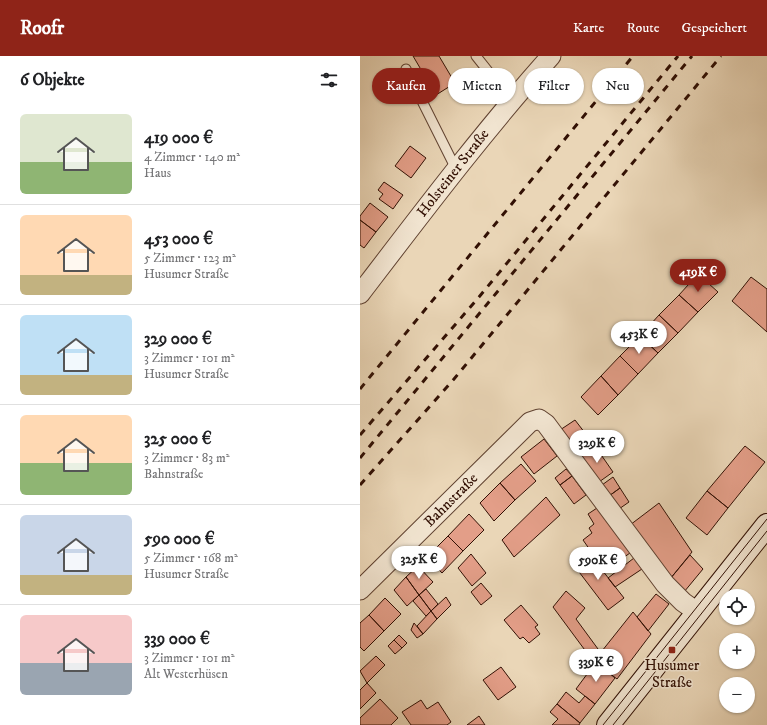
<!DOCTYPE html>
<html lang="de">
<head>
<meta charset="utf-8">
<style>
  :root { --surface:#fff; --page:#f6f6f6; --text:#202124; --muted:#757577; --line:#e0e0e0; --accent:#8f2418 }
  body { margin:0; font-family:"IM FELL DW Pica",serif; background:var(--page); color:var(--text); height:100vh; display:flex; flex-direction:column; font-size:15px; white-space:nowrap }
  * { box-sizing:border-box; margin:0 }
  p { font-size:13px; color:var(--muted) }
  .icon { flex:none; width:22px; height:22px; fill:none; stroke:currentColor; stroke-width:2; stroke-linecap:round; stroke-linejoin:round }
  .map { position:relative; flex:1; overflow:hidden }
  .drawer { display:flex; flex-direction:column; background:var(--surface); width:360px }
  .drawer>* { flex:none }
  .guide { position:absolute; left:12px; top:12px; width:335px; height:36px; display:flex; gap:8px }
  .tools { position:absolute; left:359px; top:533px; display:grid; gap:8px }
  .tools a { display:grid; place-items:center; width:36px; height:36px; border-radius:50%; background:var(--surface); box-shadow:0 1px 3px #0004; font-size:20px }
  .price { position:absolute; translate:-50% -34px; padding:0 9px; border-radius:14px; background:#fff; color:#222; font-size:13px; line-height:26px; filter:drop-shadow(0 1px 2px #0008) }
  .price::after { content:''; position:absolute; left:50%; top:24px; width:12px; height:9px; margin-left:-6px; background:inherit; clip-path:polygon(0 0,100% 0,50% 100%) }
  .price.active { background:var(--accent); color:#fff }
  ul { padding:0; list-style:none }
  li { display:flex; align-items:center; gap:12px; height:100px; padding:0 20px }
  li+li { border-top:1px solid var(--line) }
  li span { display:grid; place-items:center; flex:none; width:112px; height:80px; border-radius:6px; color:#555 }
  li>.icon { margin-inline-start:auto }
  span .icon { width:48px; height:48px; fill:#fffc; stroke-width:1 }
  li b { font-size:17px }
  h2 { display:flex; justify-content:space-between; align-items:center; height:48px; padding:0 20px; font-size:17px }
  .chip { padding:0 14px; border-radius:18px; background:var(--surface); box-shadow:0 1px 3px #0004; font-size:14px; line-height:36px }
  .chip.active { background:var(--accent); color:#fff }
  header { display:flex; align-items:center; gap:24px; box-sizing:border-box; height:56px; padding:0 20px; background:var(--accent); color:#fff }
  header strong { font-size:19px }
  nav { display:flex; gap:22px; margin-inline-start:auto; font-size:14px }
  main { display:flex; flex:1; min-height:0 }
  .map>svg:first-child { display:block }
</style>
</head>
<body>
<header>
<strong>Roofr</strong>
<nav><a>Karte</a><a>Route</a><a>Gespeichert</a></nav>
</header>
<main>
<section class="drawer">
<h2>6 Objekte<svg class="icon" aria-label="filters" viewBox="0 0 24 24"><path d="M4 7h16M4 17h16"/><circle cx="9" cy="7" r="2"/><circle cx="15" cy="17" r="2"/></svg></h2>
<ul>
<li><span style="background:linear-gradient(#dfe7d0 60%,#8fb573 0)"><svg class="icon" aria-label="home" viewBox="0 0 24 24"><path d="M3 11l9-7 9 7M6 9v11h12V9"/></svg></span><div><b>419 000 €</b><p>4 Zimmer · 140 m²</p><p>Haus</p></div></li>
<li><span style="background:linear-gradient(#ffd9b3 75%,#c2b280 0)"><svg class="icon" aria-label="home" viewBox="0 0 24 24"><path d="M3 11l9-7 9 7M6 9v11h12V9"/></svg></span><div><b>453 000 €</b><p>5 Zimmer · 123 m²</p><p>Husumer Straße</p></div></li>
<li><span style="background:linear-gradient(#bfe0f5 75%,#c2b280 0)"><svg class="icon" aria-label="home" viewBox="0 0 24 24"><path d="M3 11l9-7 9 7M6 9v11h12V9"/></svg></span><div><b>329 000 €</b><p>3 Zimmer · 101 m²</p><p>Husumer Straße</p></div></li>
<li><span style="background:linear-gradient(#ffd9b3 60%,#8fb573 0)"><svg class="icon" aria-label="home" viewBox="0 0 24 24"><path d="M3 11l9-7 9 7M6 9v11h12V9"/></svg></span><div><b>325 000 €</b><p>3 Zimmer · 83 m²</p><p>Bahnstraße</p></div></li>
<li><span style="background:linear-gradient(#c9d6e8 75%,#c2b280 0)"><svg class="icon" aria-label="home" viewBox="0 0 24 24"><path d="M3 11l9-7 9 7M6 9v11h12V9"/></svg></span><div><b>590 000 €</b><p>5 Zimmer · 168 m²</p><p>Husumer Straße</p></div></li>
<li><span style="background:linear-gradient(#f6c9c9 60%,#9aa5b1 0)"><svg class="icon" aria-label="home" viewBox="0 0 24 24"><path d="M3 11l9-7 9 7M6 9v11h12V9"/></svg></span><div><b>339 000 €</b><p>3 Zimmer · 101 m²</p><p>Alt Westerhüsen</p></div></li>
</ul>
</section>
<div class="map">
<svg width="407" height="669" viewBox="0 0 407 669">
  <rect width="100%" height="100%" fill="#ead6b7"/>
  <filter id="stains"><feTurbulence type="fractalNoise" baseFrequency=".005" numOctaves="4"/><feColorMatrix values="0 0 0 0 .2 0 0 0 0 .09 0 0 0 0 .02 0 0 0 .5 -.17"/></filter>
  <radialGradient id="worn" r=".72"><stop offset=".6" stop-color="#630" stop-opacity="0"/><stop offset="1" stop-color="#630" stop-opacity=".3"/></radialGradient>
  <!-- building -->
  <path fill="#e39e88" stroke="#321004" d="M53,0H79L95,27L76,39Z
    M50,90L66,102L51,122L35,110Z
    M24,126L43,139L33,153L19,143L23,138L18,134Z
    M10,147L28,161L16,176L0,164V160Z
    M0,164L16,176L4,192L0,189Z
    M338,218L358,236L338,256L319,239Z
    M391,221L407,233V276L372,245Z
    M319,239L338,256L318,277L299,259Z
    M299,259L318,277L298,297L280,280Z
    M280,280L298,297L278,318L260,300Z
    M260,300L278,318L258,339L241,320Z
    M241,320L258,339L238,359L221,341Z
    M215,364L235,390L220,401L200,374Z
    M184,383L197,400L174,418L161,401Z
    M235,390L253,416L239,426L220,401Z
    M385,390L405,406L368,452L347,435Z
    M161,408L176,425L155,444L140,427Z
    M206,413L212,420L200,429L195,422Z
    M212,420L226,439L214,448L200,429Z
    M253,421L260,432L249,440L242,429Z
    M140,427L155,444L134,465L120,447Z
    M260,432L269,446L259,453L249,440Z
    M347,435L368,452L347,479L326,462Z
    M186,441L200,459L154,501L142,484Z
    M299,447L332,496L310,523L270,469Z
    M237,452L270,497L260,504L254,496L247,501L245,498L237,504L223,484L232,477L229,472L234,468L228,458Z
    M109,458L124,474L103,495L88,480Z
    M88,480L103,495L82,517L67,501Z
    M228,496L264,542L248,554L213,508Z
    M111,498L126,517L112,530L98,512Z
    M330,499L343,513L324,536L310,523Z
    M274,502L282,513L255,531L248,522Z
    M58,510L73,526L59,539L46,521Z
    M46,521L59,539L47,550L34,534Z
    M121,527L132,540L121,549L111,536Z
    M66,533L78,548L71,555L59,539Z
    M206,535L225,552L216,563L238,593L230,601L193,551Z
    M296,538L309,548L288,575L277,561Z
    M59,539L71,555L66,560L53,545Z
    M86,541L91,549L77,563L71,555Z
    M25,542L41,558L24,575L9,559Z
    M161,549L178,569L175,571L180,578L169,587L163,581L160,583L144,564Z
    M71,555L77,563L63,578L57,570Z
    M273,556L291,578L257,623L234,605Z
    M9,559L24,575L4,595L0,591V567Z
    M54,567L63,578L57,582L51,574Z
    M39,579L47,587L42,592L34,584Z
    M34,584L42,592L35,598L28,590Z
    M16,600L25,609L7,627L0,615Z
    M236,606L255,622L235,648L216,633Z
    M141,611L156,631L138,644L123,624Z
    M7,627L16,637L0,653V634Z
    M206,636L219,647L225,640L235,648L220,667L197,648Z
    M20,643L38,662L31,669H0V662Z
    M61,644L67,653L78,646L91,666L87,669H51L42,656Z
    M197,648L220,667L219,669H192L198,663L190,656Z
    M119,660L125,669H107Z"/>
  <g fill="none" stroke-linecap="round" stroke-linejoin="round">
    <defs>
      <path id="service" d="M116,0L151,44
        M46,13L96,113"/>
      <path id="minor" d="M0,238C62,157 123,76 191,0
        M0,534L170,366L179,363L186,368L305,528L323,546L337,556"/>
      <path id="secondary" d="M248,669L407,469"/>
    </defs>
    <!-- service casing -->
    <use href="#service" stroke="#604231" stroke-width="11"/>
    <!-- minor casing -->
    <use href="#minor" stroke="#604231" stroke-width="21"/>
    <!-- secondary casing -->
    <use href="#secondary" stroke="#321004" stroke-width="24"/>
    <!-- service -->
    <use href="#service" stroke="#f1e4d0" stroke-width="9"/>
    <!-- minor -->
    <use href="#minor" stroke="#f1e4d0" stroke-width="19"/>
    <!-- secondary -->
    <use href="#secondary" stroke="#f1e4d0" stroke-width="22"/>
    <!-- tram -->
    <path stroke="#321004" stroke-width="1" d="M243,669L407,463
      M253,669L407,475"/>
    <!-- rail -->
    <path stroke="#321004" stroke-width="3" stroke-dasharray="7 7" stroke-linecap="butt" d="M0,333L273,0
      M0,379L119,241L318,0
      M0,402L332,0
      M0,429L94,323L361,0"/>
  </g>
  <!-- markers -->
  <rect fill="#8f2418" stroke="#f1e4d0" stroke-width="1.5" x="308" y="590" width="8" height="8" rx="2"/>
  <g text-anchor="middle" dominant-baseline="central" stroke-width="3" stroke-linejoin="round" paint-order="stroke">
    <!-- street labels -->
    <g font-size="15" fill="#321004" stroke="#f1e4d0">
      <text transform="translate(93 117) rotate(-52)">Holsteiner Straße</text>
      <text transform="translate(91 444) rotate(-45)">Bahnstraße</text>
    </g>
    <!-- poi labels -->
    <g font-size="15" fill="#321004" stroke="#f1e4d0">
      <text x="312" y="609">Husumer<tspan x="312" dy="17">Straße</tspan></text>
    </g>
  </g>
  <rect width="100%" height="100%" filter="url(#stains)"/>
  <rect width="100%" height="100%" fill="url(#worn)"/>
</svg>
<div class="tools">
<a><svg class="icon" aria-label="locate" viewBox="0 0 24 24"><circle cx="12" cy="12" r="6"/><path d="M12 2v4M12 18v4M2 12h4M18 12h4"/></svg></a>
<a>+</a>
<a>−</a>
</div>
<b class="price active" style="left:338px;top:237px">419K €</b>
<b class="price" style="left:279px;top:299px">453K €</b>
<b class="price" style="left:237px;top:408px">329K €</b>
<b class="price" style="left:59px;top:524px">325K €</b>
<b class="price" style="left:238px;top:525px">590K €</b>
<b class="price" style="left:236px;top:627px">339K €</b>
<div class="guide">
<a class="chip active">Kaufen</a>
<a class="chip">Mieten</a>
<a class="chip">Filter</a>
<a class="chip">Neu</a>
</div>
</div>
</main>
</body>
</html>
